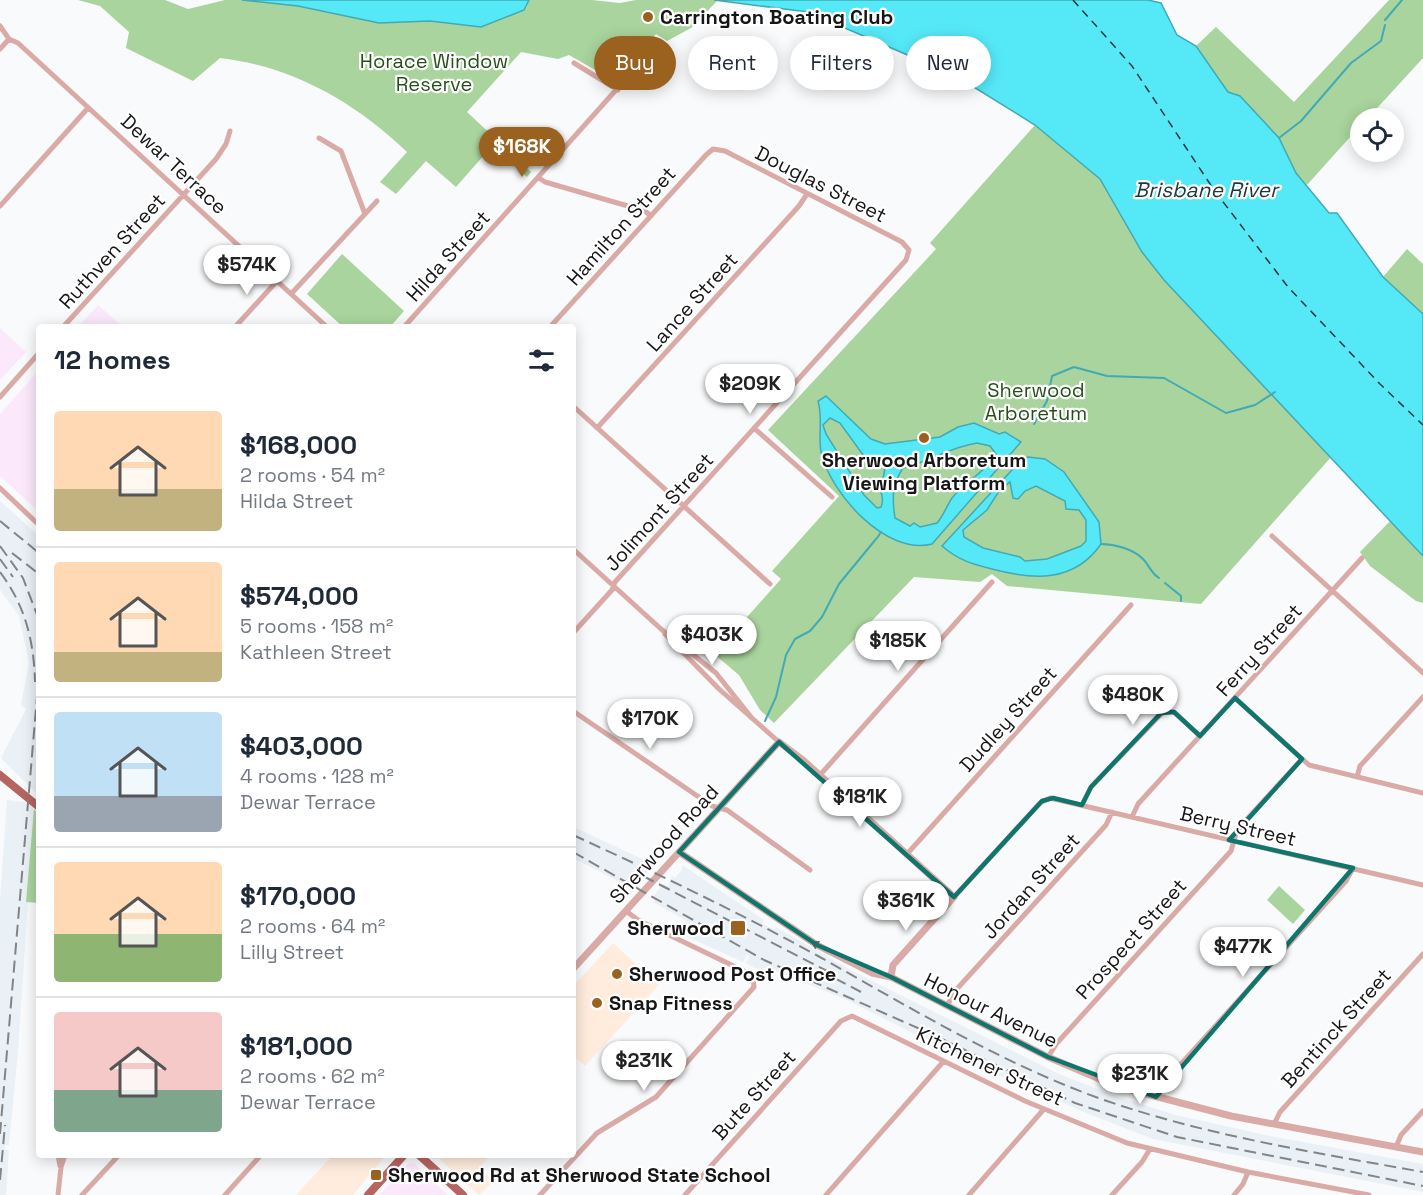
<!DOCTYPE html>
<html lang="en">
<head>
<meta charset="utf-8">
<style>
  :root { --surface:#fff; --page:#f6f6f7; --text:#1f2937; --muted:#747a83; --line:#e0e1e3; --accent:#9a621e }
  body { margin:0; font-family:"Space Grotesk",sans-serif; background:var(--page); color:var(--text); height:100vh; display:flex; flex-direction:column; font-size:22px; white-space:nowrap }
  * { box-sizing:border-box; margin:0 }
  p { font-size:20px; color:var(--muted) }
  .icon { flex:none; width:33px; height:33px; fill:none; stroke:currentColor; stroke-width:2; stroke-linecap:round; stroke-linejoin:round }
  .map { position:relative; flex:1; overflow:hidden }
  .panel { position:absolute; left:36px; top:324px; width:540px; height:834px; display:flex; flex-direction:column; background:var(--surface); border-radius:6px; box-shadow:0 3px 15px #0003 }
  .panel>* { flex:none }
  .top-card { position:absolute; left:594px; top:36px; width:570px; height:54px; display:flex; gap:12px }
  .controls { position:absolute; left:1350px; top:108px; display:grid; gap:12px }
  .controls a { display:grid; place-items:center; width:54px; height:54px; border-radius:50%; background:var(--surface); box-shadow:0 3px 15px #0003; font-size:30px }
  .price { position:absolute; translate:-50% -51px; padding:0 14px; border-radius:21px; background:#fff; color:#222; font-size:20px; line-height:39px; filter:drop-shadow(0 2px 3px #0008) }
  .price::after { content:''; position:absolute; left:50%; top:36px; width:18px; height:14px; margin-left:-9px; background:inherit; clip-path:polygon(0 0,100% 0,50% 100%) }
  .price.on { background:var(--accent); color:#fff }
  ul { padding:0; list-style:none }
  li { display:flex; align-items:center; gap:18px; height:150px; padding:0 18px }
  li+li { border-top:2px solid var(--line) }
  li span { display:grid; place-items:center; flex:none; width:168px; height:120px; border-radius:6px; color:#555 }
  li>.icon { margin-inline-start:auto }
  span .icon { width:72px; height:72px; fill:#fffc; stroke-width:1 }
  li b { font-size:26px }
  h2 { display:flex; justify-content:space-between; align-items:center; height:72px; padding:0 18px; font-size:26px }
  .tag { padding:0 21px; border-radius:27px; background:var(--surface); box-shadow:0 3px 15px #0003; font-size:21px; line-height:54px }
  .tag.on { background:var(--accent); color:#fff }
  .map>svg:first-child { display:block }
</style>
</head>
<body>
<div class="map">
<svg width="1423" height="1195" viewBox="0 0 1423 1195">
  <rect width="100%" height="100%" fill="#f9fafb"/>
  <!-- commercial -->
  <path fill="#ffecdc" d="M613,943L659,985L585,1066L577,1059L573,1064V986Z
    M333,1155H386L353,1195H296Z
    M435,1155H490L479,1168L494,1181L479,1195Z"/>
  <!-- built -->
  <path fill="#e9f0f6" d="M0,501L39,536L37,794L1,758L26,709L21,705L29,663L19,616L0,590Z
    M7,800L26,802L34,809L18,1051L9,1145H5V1149L9,1150L6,1195H0V900Z
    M573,826L578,829L655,865L632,888L573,858Z
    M682,865L764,920L762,924L774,929L776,927L856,973L1059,1074L1118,1097L1176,1115L1270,1136L1423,1164V1192L1153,1139L1086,1113L980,1067L845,999L775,971L769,976L746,963L750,956L747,954L743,962L677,932L685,920L653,902L655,900L652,898L663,884L668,886L672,876L675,878L682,870Z"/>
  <!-- education -->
  <path fill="#fbe9fb" d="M98,305L123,327H78Z
    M0,328L26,352L0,380Z
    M39,370V512L0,476V414Z
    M414,1163L447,1194L448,1195H379L408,1164Z"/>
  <!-- green -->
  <path fill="#a9d49d" d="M78,0H165L188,9L225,0H242L298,6L379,23L430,21L481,27L526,8L529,0H592L620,3L636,0H718L691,28L667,41L656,34L623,70L618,83L569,55L558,59L521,52L467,112L531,172L527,177L492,146L456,187L426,161L396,194L380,182L407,152C355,102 292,66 220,58L193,81L126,48L129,32L100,6Z
    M1389,0H1423V58L1368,118H1360V126L1307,185L1296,173L1279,138L1240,96L1228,92L1196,46L1216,27L1294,102Z
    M1035,125L1100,179L1142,251L1164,280L1332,456L1201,604L1007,586L992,574L980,582L914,577L774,723L760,710L739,675L714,654L781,579L772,571L839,496L768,430L936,249L930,243Z
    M1407,249L1423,264V314L1383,277Z
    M342,254L404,311L390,327H343L307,294Z
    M1391,520L1423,556V603L1416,601L1370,566L1360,552Z
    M34,809L39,815V903L26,902Z
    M1279,886L1305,910L1293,924L1267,900Z"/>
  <!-- water -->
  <path fill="#55e9f8" stroke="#42aab4" stroke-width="1.5" fill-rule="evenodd" d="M242,0H529L524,10L481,27L430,21L379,23L298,6Z
    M714,0H1148L1161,3L1177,35L1196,46L1228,92L1240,96L1279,138L1296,173L1329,213H1337L1383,277L1423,314V556L1164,280L1142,252L1100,179L1035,125L956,76L808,12Z
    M826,396L871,439L885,444L940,437L958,427L974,423L999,434L1005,432L1021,442L932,544C886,556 830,493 821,452C818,435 823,418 818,401ZM830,418L840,423L866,459C891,465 885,466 881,487C880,495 885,499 881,507L877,508L864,495L826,434L823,425ZM977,443L990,446L996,454C993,465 962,485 952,498C946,507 944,515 937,523L920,527L914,523L910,526L895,518C892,499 892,484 903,468C929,462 950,447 977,443Z
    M1028,457L1045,459L1064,472L1099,522L1101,544C1074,583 1033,580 992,569C972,564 958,560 942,546L1022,459ZM1010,482L1013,498L1018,499L1025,491L1036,486L1065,501L1066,509L1079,510L1086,520V541L1081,546L1047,559L1025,561L1020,557L983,548L964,537L963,530L987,510L999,491Z"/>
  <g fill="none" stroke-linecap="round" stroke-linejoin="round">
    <!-- stream -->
    <path stroke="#42aab4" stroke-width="2" d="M1385,20L1402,0
      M1279,138L1301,121L1351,63L1381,41L1385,25
      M1016,418L1020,414L1040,413
      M1034,424L1047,401L1052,376L1074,367L1107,376L1164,378L1226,413L1255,405L1275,392
      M877,538L881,532
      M1101,544C1115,544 1133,549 1143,559C1149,565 1151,573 1159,578
      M1165,583L1181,596V601
      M765,721L776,697L786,655L795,639L810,631L822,617L839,584L876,539"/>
    <!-- ferry -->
    <path stroke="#1e373a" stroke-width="1.5" stroke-dasharray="8 6" stroke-linecap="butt" d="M1073,0L1132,66L1214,190L1288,287L1380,384L1423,425"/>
    <!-- minor -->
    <path stroke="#d9aaa6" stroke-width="5" d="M0,26L9,39L18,43L327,327
      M0,49L9,39
      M574,63L618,90
      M319,138L341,151L365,214
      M539,178L545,182L645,211L651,216
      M0,206L88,108
      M291,294L377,201
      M63,327L216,159L226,144L230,131
      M235,327L277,281
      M404,327L658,43
      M550,327L706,155L713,149L725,151L902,242L909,250L906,260L615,582L612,590L573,633
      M0,397L39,353
      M573,406L770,584
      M597,428L799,206L807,194
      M754,428L832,497
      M0,488L39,525
      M1272,536L1423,673
      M573,549L661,629L716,673L751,717
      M665,634L719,689L779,742
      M1235,698L1309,765L1423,793
      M573,711L712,806L727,810L810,870
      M820,775L992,582
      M1357,777L1360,766L1423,697
      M1082,805L1091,787L1164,711L1174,712L1200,736
      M1132,817L1138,804L1362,558
      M907,854L1131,605
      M954,897L1040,803L1050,798L1423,885
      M947,1006L955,991L1106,825L1112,812
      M1048,1057L1057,1043L1231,851L1237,830L1302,759
      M1156,1097L1163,1084L1346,881L1353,868
      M1274,1124L1280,1112L1423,954
      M1396,1147L1401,1135L1423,1111
      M58,1155L60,1166
      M58,1195L61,1167L65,1155
      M82,1195L119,1155
      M225,1195L261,1155
      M540,1195L597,1133L656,1097L754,987L753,978L746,972L638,920L626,911
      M685,1195L841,1021L852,1016L1025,1101L1127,1143L1248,1172L1369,1195
      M826,1195L943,1062
      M969,1195L1044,1109
      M1112,1195L1142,1162L1150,1149
      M1234,1195L1243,1184L1248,1172"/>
    <!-- tertiary -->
    <path stroke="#d9aaa6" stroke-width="7" d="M679,852L817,945L872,973L891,977L1048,1057L1116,1086L1231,1116L1423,1152
      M573,969L779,742L803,760L954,897L893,965L891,977"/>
    <!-- primary -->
    <path stroke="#b66460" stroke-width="8" d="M0,775L39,807
      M419,1155L463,1195
      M368,1195L404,1155"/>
    <!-- rail -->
    <path stroke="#838485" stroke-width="2" stroke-dasharray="12 6" stroke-linecap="butt" d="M0,521L39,553
      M0,546L23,578L39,620
      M12,553L39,574
      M0,559L13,577
      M0,572C25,605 34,641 35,682
      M573,835C656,873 738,912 818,956C911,1008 1006,1066 1107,1101C1209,1136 1317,1153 1423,1172
      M573,852L764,960L938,1037L1075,1103L1177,1137L1423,1186
      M643,876L827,971
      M819,970L861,992
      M0,1134L39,673
      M0,1180L5,1125"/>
  </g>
  <!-- one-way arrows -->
  <defs><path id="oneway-solid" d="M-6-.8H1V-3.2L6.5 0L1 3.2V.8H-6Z" transform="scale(1.5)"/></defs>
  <use fill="#78605e" href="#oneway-solid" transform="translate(819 946) rotate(-150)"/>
  <!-- marked area -->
  <path fill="none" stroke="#0f766e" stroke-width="4.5" stroke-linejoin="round" d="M1235,698L1302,759L1229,840L1353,868L1156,1097L1048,1057L891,977L817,945L679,852L779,742L954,897L1042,801L1053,798L1082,805L1091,787L1161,713L1174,712L1200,736Z"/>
  <!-- markers -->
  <g fill="#9a621e" stroke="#fff" stroke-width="2">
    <circle cx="648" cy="17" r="6"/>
    <circle cx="924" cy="438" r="6"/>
    <rect x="730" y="920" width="16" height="16" rx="3"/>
    <circle cx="617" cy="974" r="6"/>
    <circle cx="597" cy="1003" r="6"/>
    <rect x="370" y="1169" width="12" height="12" rx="3"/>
  </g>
  <g text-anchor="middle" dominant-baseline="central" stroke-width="4.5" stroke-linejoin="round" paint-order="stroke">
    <!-- poi labels -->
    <g font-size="20" font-weight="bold" fill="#161617" stroke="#fff" text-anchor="start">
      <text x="660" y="17">Carrington Boating Club</text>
      <text x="924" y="460" text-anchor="middle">Sherwood Arboretum<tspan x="924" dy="23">Viewing Platform</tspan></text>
      <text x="724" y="928" text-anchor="end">Sherwood</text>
      <text x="629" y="974">Sherwood Post Office</text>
      <text x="609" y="1003">Snap Fitness</text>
      <text x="388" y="1175">Sherwood Rd at Sherwood State School</text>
    </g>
    <!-- park labels -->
    <g font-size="20" fill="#274f1a" stroke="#fff">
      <text x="434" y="61">Horace Window<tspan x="434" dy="23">Reserve</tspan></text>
      <text x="1036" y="390">Sherwood<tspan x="1036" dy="23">Arboretum</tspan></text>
    </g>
    <!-- street labels -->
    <g font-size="20" fill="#161617" stroke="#fff">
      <text transform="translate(174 164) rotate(43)">Dewar Terrace</text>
      <text transform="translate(821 184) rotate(27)">Douglas Street</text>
      <text transform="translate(621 226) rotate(-48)">Hamilton Street</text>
      <text transform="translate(112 251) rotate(-48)">Ruthven Street</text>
      <text transform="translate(448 256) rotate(-48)">Hilda Street</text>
      <text transform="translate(692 302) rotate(-48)">Lance Street</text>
      <text transform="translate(659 512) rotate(-48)">Jolimont Street</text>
      <text transform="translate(1259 650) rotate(-48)">Ferry Street</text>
      <text transform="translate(1008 719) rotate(-48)">Dudley Street</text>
      <text transform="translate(1238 826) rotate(13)">Berry Street</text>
      <text transform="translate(664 844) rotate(-48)">Sherwood Road</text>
      <text transform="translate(1031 886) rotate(-48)">Jordan Street</text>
      <text transform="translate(1131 939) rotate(-48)">Prospect Street</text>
      <text transform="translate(991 1010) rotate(26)">Honour Avenue</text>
      <text transform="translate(1336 1028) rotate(-48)">Bentinck Street</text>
      <text transform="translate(990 1066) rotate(25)">Kitchener Street</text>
      <text transform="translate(754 1095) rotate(-48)">Bute Street</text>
    </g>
    <!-- water labels -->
    <g font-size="21" font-style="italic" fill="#1e373a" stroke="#fff">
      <text x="1206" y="189">Brisbane River</text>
    </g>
  </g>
</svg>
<div class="controls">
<a><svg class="icon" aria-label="locate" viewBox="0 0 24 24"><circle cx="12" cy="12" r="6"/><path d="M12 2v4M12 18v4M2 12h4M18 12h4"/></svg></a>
</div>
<b class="price on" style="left:522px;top:178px">$168K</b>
<b class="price" style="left:247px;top:296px">$574K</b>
<b class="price" style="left:750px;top:415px">$209K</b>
<b class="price" style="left:712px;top:666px">$403K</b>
<b class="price" style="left:898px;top:672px">$185K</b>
<b class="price" style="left:1133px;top:726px">$480K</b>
<b class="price" style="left:650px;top:750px">$170K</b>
<b class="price" style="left:860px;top:828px">$181K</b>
<b class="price" style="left:906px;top:932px">$361K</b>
<b class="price" style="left:1243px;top:978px">$477K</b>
<b class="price" style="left:644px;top:1092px">$231K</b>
<b class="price" style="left:1140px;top:1105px">$231K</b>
<div class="top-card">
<a class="tag on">Buy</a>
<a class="tag">Rent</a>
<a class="tag">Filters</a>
<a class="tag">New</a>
</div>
<section class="panel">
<h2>12 homes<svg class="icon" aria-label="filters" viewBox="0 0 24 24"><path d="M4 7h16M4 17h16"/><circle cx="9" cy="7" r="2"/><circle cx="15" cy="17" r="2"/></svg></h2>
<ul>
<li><span style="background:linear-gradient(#ffd9b3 65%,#c2b280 0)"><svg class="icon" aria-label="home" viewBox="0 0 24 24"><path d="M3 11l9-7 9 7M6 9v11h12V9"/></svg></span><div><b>$168,000</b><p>2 rooms · 54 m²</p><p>Hilda Street</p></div></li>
<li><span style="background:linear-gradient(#ffd9b3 75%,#c2b280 0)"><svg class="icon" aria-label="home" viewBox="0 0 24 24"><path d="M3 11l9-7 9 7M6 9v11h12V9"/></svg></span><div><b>$574,000</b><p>5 rooms · 158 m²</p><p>Kathleen Street</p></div></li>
<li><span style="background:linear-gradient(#bfe0f5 70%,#9aa5b1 0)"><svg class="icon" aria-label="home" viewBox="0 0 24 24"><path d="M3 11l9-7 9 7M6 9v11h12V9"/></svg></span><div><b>$403,000</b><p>4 rooms · 128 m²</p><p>Dewar Terrace</p></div></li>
<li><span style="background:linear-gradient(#ffd9b3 60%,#8fb573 0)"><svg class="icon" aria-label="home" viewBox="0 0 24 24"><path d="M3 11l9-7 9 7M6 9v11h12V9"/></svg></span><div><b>$170,000</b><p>2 rooms · 64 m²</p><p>Lilly Street</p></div></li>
<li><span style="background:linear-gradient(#f6c9c9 65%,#7fa58c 0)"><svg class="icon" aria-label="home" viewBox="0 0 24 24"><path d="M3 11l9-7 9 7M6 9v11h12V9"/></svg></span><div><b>$181,000</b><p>2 rooms · 62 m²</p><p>Dewar Terrace</p></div></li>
</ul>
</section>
</div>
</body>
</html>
